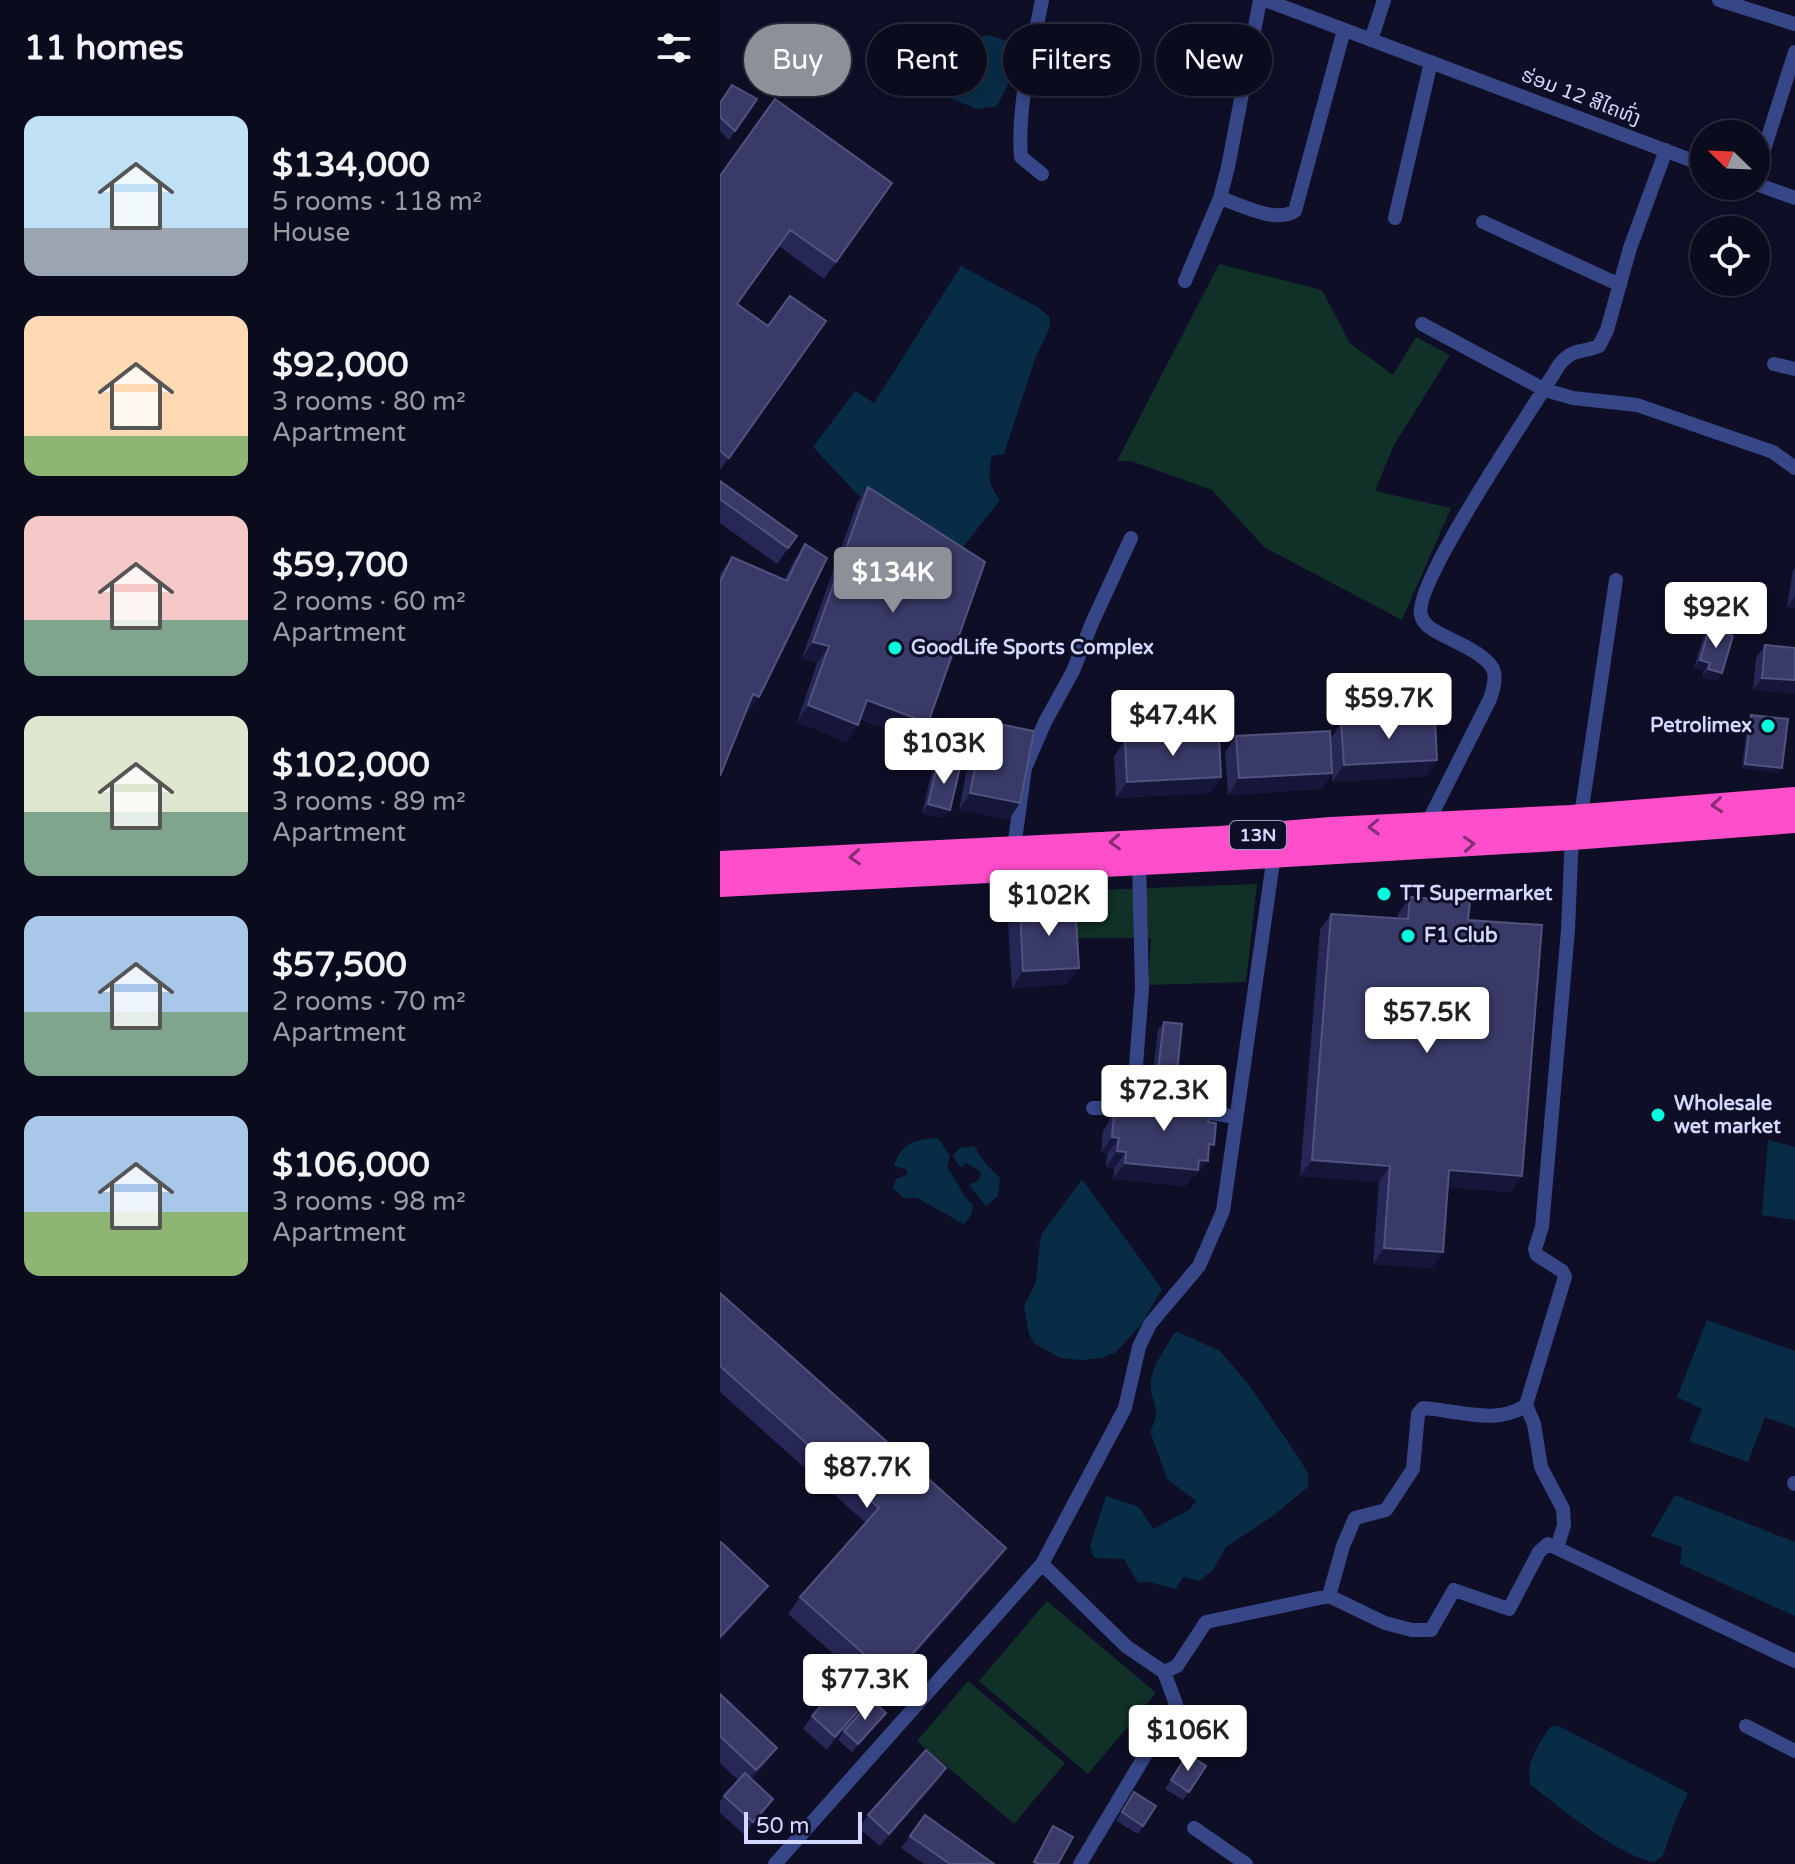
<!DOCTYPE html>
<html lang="en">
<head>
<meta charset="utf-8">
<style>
  :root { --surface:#0a0b1c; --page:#181929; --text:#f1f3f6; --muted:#999ba3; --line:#2a2b3b; --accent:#8c9099 }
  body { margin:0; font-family:"Varela Round","Noto Sans Lao",sans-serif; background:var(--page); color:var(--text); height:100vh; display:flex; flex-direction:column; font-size:30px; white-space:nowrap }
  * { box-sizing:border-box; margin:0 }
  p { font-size:26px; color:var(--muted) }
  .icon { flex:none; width:44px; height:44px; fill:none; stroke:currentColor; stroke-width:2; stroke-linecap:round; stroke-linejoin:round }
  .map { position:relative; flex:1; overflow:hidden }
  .side { display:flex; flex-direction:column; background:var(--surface); width:720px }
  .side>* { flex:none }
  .hud { position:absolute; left:24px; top:24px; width:760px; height:72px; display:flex; gap:16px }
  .needle { width:52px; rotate:293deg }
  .fabs { position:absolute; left:970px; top:120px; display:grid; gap:16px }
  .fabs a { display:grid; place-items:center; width:80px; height:80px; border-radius:50%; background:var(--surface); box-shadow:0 4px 12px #0003,0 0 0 2px var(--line); font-size:40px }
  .scale { position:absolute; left:24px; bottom:20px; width:118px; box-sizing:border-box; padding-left:8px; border:4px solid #d3d8ff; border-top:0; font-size:22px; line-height:28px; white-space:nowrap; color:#d3d8ff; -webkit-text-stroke:6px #0e0f26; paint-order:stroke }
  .price { position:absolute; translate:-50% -68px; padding:0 18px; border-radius:8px; background:#fff; color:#222; font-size:26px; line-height:52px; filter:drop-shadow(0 2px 4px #0008) }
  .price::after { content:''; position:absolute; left:50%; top:48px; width:24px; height:18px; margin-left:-12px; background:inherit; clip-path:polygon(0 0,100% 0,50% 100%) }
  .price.current { background:var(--accent); color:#fff }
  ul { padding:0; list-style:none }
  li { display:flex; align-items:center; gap:24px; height:200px; padding:0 24px }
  li span { display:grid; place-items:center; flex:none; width:224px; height:160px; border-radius:16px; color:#555 }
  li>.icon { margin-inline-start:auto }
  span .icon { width:96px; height:96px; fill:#fffc; stroke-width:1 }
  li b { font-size:34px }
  h2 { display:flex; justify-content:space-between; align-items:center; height:96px; padding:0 24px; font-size:34px }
  .tag { padding:0 28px; border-radius:36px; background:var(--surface); box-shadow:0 4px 12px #0003,0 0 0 2px var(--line); font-size:28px; line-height:72px }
  .tag.current { background:var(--accent); color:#fff }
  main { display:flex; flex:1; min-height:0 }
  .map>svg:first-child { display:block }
</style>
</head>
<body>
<main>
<section class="side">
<h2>11 homes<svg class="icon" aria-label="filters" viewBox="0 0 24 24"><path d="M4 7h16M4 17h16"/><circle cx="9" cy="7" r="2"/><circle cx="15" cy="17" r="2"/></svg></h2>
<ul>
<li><span style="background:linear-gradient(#bfe0f5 70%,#9aa5b1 0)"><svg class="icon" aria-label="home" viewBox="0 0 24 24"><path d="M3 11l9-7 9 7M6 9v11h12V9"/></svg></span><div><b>$134,000</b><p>5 rooms · 118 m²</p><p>House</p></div></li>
<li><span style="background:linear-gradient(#ffd9b3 75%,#8fb573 0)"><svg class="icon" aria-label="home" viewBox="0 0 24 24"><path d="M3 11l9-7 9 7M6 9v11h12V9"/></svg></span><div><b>$92,000</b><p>3 rooms · 80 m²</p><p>Apartment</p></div></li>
<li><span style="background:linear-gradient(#f6c9c9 65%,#7fa58c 0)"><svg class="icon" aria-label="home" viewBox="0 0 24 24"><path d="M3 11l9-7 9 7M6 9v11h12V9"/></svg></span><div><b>$59,700</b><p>2 rooms · 60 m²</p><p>Apartment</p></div></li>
<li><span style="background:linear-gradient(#dfe7d0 60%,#7fa58c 0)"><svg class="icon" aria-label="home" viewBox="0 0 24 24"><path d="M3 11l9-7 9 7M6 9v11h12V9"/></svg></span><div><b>$102,000</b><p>3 rooms · 89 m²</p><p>Apartment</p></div></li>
<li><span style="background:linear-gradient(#a9c7e8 60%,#7fa58c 0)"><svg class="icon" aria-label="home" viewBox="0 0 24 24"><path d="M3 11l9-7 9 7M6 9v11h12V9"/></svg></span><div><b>$57,500</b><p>2 rooms · 70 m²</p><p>Apartment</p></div></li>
<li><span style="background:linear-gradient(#a9c7e8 60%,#8fb573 0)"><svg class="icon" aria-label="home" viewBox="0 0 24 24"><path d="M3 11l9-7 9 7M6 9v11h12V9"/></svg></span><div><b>$106,000</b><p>3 rooms · 98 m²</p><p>Apartment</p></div></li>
</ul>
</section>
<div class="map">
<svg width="1075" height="1864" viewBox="0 0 1075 1864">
  <rect width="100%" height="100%" fill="#0e0f26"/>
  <!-- green -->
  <path fill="#113028" d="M499,264L602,290L630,343L673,375L696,337L730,355L673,447L655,491L731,508L682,620L544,547L492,490L411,461H397Z
    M537,884L526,982L428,985L431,938H351L348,891Z
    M327,1601L436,1693L368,1774L259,1681Z
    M248,1681L345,1763L294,1824L197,1741Z"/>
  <!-- water -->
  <path fill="#082c45" d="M269,35L298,45L295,70L277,106L257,109L222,95L236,42Z
    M241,266L319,308L329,316L330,327L315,359L284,454L272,456C268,475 268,485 280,500L236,556L140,497L93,447L135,391L154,403Z
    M218,1138L230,1156L227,1166L245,1197L253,1205L251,1215L244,1224L197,1198H184L173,1188L176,1179L188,1174L185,1169L174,1166C181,1143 196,1139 218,1138Z
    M1048,1140L1075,1147V1220L1042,1215Z
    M254,1146L266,1164L280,1178L278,1196L266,1206L249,1185L259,1180L261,1172L246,1163L241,1168L233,1156L240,1148Z
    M362,1179L442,1289L421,1325L396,1352L382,1358L362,1360L340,1358L314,1343L309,1334L304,1306L316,1282L320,1241L322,1234Z
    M987,1320L1075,1351V1428L1045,1417L1028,1462L969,1441L982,1409L957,1397Z
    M458,1332L500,1351L529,1385L576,1454L588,1473V1487L550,1518L506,1547L493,1570L479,1581L463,1577L456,1589L429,1582L418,1583L404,1559L374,1558L370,1546L386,1496L419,1507L433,1529L469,1510L476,1501L447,1479L430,1431C444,1406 429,1403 431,1381C433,1363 447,1348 454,1333Z
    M955,1495L1075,1542V1616L960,1564L962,1547L931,1536Z
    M839,1726L968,1793L955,1821L943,1855L935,1862C900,1857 840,1808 811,1785C804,1764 819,1744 830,1727Z"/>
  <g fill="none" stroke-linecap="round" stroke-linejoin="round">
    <!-- street -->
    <path stroke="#374687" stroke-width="14" d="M545,0L984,165
      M999,0L1075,24
      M651,40L664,0
      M322,174L301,157C297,104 312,52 322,0
      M1036,175L1075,52
      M1036,184L1075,198
      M500,198C520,204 555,224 575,211L624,30
      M675,218L711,62
      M763,222L900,285
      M465,281L500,198L508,167L540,0
      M702,324L825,390L853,398L917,405L1053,452L1075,468
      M1054,364L1075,369
      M861,815L896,580
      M706,826L770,699C773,690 777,678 773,669C764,652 734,642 717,632C710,628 703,624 701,615C692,584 817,403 839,365C854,347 860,354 879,346L887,330L910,248L946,150
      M294,848L305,768L325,722L353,671L372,623L411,538
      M373,1108H398L411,1101L414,1091L422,988L419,862
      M471,1110L516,1117
      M806,1405L814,1424L821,1467L843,1509L844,1525L837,1548
      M1074,1483L1075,1484
      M322,1564L407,1647L444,1672L456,1704L360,1864
      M609,1596L623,1546L635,1518L666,1510L693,1469L698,1414L703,1408C735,1410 779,1426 806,1405L845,1277L842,1271L817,1255L815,1249L822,1227L848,930L852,833
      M444,1672L457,1666L486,1622L609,1596L665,1623L692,1630H711L734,1590L789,1609L819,1552L828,1544L1075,1661
      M1026,1726L1075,1751
      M474,1828L526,1864
      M55,1864L322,1564L405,1408L419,1347L430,1324L479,1266L503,1211L554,855"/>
    <!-- highway -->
    <path stroke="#ff4ecb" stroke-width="24" d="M0,863L500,838L611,829L851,817L1075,799
      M0,885L500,859L852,838L1075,821"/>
  </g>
  <!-- wall -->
  <path fill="#262755" d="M37,99L9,140L0,131V103Z
    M0,176L172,183L104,279L59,246L17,304L48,326L106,321L0,470Z
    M0,481L77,536L57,564L0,523Z
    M148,487L208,723L196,739L140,719L127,742L77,722L97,663L82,658L137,503Z
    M85,544L39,697L28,713L26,712L0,776V574L12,557L64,580L74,561Z
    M1075,568V608L1067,607L1073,570Z
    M989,629L1002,673L996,681L982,677L984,671L974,668L983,637Z
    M1045,645L1075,648L1033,690L1036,658Z
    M1031,715L1060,773L1022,768L1028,719Z
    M264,721L300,803L289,819L239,810L253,737Z
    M621,723L717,760L706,776L612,782V774L601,789L508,795L505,752L516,736L611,738Z
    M405,740L501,777L490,793L396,798L394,756Z
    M218,762L224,818L202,813L212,771Z
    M690,897L748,920L791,1192L728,1187L712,1268L653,1264L659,1182L580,1176L600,930L611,914L678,919V914Z
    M300,908L347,984L292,988L288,924Z
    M444,1022L451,1081L432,1079L438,1030Z
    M431,1095L456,1105L488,1122V1153L476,1177H472L466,1186L393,1179L394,1168L386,1167L387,1154L381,1153L383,1131L389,1122L390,1114L401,1098L427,1100Z
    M0,1293L286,1548L275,1564L159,1695L156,1692L107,1750L83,1729L92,1716L132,1670L68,1614L80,1597L146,1523L0,1392Z
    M0,1694L57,1748L45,1765L32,1779L45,1812L24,1834L0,1813V1801L18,1780L0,1763Z
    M160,1721L132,1752L118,1740L124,1731Z
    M468,1754L486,1766L463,1800L445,1789Z
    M226,1768L218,1781L160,1846L139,1828L148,1815Z
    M414,1792L423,1826L418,1834L396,1821Z
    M205,1815L274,1864H204L181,1848Z"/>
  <!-- shaded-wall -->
  <path fill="#15163a" d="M1075,596V608L1067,607Z
    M93,642L109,646L97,663L82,658Z
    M980,660L990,663L984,671L974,668Z
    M988,669L1002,673L996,681L982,677Z
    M1042,678L1075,680V694L1033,690Z
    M33,694L39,697L28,713L22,711Z
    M147,700L208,723L196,739L136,717Z
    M88,705L138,725L127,742L77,722Z
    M717,760L706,776L612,782L624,765Z
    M1025,764L1062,768L1060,773L1022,768Z
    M612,773L601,789L508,795L519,778Z
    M501,777L490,793L396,798L407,782Z
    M250,793L300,803L289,819L239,810Z
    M208,804L230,810L224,818L202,813Z
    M359,968L347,984L292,988L303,971Z
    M438,1070L457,1072L451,1081L432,1079Z
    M392,1137L399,1138L387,1154L381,1153Z
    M489,1144L494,1145L483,1161H488L476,1177H472L466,1186L393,1179L405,1163Z
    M397,1151L406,1152L394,1168L386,1167Z
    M592,1160L670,1166L659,1182L580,1176Z
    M729,1170L802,1176L791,1192L718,1186Z
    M664,1248L723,1252L712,1268L653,1264Z
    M286,1548L275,1564L159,1695L171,1678Z
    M48,1586L36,1602L0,1641V1637Z
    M158,1688L150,1700L107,1750L115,1737Z
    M166,1713L160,1721L132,1752L138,1744Z
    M57,1748L45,1765L24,1787L36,1770Z
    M226,1768L218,1781L160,1846L169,1834Z
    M53,1799L45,1812L24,1834L33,1822Z"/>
  <!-- building -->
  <path fill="#393a67" stroke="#51537f" stroke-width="2" d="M12,85L37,99L15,131L0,117V103Z
    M55,99L172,183L116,262L70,230L17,304L48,326L70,296L106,321L9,458L0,451V176Z
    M0,481L77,536L68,548L0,499Z
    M148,487L265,562L208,723L147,700L138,725L88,705L109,646L93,642Z
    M85,544L107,558L39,697L33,694L0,776V582L12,557L67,581Z
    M989,629L1013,636L1002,673L988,669L990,663L980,660Z
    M1045,645L1075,648V680L1042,678Z
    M1031,715L1068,719L1062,768L1025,764Z
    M715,718L717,760L624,765L621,723Z
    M264,721L314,731L300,803L250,793Z
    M610,731L612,773L519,778L516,736Z
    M499,734L501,777L407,782L405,740Z
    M218,762L240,768L230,810L208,804Z
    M690,897L750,902L748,920L822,925L802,1176L729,1170L723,1252L664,1248L670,1166L592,1160L611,914L688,919Z
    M355,904L359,968L303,971L300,908Z
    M444,1022L462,1024L457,1072L438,1070Z
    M431,1095L457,1098L456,1105L490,1108L488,1122L496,1123L494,1145L489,1144L488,1161L479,1160L478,1170L405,1163L406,1152L397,1151L399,1138L392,1137L394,1115L400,1116L401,1098L430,1101Z
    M0,1293L286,1548L171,1678L80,1597L159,1508L0,1366Z
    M1,1542L48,1586L0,1637V1543Z
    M135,1667L158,1688L115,1737L92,1716Z
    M0,1694L57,1748L36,1770L0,1736Z
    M152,1700L166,1713L138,1744L124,1731Z
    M206,1750L226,1768L169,1834L148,1815Z
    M468,1754L486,1766L469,1792L451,1780Z
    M25,1773L53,1799L33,1822L4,1796Z
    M414,1792L436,1806L423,1826L402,1812Z
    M205,1815L274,1864H230L190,1836Z
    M333,1826L353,1837L338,1864H318L314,1862Z"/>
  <!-- one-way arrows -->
  <defs><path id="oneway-chevron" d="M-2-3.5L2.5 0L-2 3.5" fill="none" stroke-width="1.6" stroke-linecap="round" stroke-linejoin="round" transform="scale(2)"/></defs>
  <g stroke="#862e78">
    <use href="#oneway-chevron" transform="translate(997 805) rotate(175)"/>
    <use href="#oneway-chevron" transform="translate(654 827) rotate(178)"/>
    <use href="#oneway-chevron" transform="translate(395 842) rotate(177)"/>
    <use href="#oneway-chevron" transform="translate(749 844) rotate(-4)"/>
    <use href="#oneway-chevron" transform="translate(135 857) rotate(177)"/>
  </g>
  <!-- markers -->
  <g fill="#00fede" stroke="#0e0f26" stroke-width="3">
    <circle cx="175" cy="648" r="8"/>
    <circle cx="1048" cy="726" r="8"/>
    <circle cx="664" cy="894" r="8"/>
    <circle cx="688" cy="936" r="8"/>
    <circle cx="938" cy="1115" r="8"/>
  </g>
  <g text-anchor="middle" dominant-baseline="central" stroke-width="6" stroke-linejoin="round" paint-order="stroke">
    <!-- shield labels -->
    <rect fill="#0e0f26" stroke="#989cbe" stroke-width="2" x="510" y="821" width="56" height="28" rx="6"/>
    <g font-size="18" font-weight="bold" fill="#d3d8ff">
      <text x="538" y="835">13N</text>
    </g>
    <!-- street labels -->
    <g font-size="20" fill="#d3d8ff" stroke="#0e0f26">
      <text transform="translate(861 97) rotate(21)">ຮ່ອມ 12 ສີໄຄທົ່ງ</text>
    </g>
    <!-- poi labels -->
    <g font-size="20" font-weight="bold" fill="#d3d8ff" stroke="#0e0f26" text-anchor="start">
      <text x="191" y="648">GoodLife Sports Complex</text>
      <text x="1032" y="726" text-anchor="end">Petrolimex</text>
      <text x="680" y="894">TT Supermarket</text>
      <text x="704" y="936">F1 Club</text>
      <text x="954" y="1104">Wholesale<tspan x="954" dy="23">wet market</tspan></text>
    </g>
  </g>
</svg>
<div class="fabs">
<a><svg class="needle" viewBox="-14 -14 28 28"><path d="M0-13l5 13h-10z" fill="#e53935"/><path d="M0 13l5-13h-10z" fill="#999ba3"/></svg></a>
<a><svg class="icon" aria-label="locate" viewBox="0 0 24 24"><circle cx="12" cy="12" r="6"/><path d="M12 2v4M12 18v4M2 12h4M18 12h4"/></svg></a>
</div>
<div class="scale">50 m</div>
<b class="price current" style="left:173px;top:615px">$134K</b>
<b class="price" style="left:996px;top:650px">$92K</b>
<b class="price" style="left:669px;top:741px">$59.7K</b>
<b class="price" style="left:453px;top:758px">$47.4K</b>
<b class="price" style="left:224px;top:786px">$103K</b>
<b class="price" style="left:329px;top:938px">$102K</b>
<b class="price" style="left:707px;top:1055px">$57.5K</b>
<b class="price" style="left:444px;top:1133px">$72.3K</b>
<b class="price" style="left:147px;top:1510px">$87.7K</b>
<b class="price" style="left:145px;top:1722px">$77.3K</b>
<b class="price" style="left:468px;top:1773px">$106K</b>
<div class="hud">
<a class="tag current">Buy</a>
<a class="tag">Rent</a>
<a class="tag">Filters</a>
<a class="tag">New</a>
</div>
</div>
</main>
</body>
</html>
